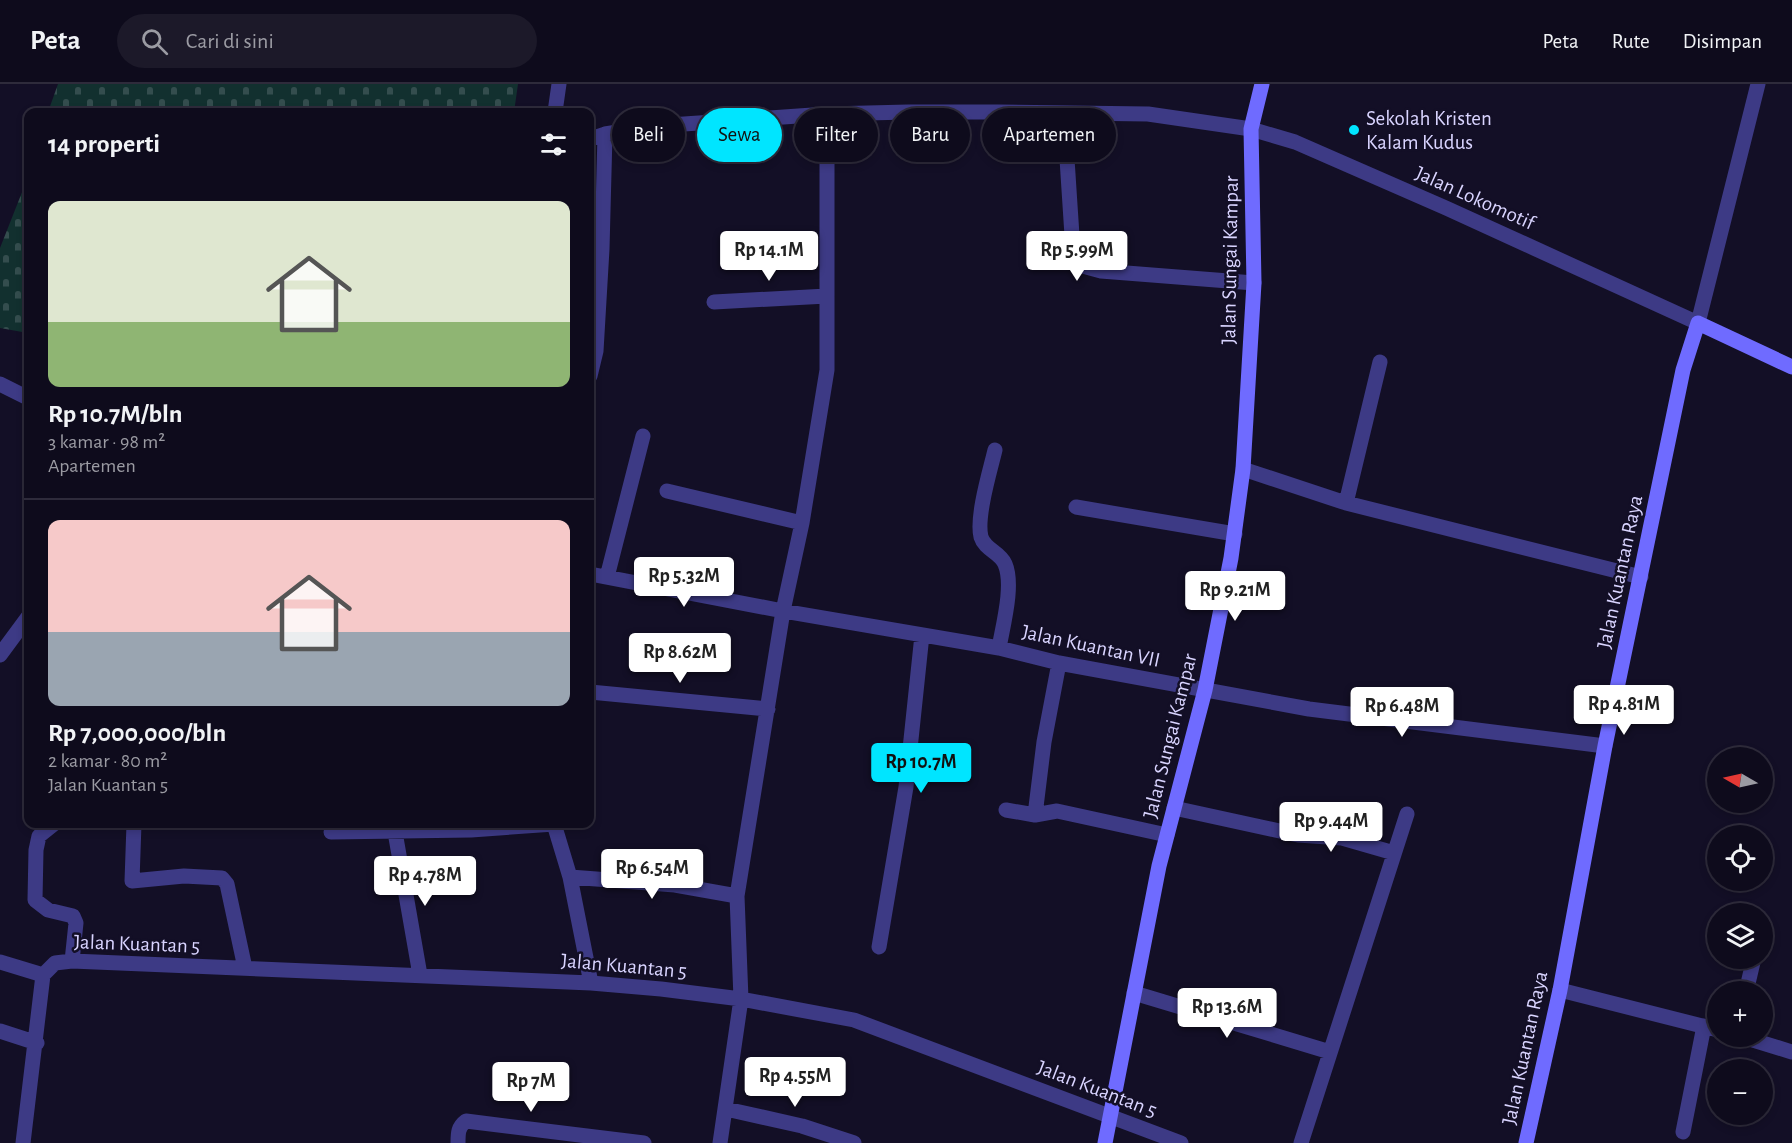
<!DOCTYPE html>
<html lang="id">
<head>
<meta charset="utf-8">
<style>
  :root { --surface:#0e0b1c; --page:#1c1929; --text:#f1f3f6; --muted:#9b9ba3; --line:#2e2b3b; --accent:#00e5ff }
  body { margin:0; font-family:"Alegreya Sans",sans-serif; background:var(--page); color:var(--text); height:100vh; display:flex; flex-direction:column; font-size:22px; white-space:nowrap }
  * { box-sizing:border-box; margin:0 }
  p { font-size:20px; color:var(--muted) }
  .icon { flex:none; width:33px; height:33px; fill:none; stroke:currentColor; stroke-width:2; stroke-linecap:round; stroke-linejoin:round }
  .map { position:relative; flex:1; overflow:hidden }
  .panel { position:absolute; left:24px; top:24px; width:570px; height:720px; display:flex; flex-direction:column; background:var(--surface); border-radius:12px; box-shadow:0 3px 9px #0003,0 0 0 2px var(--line) }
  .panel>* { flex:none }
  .hud { position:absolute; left:612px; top:24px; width:570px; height:54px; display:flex; gap:12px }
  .needle { width:39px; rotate:279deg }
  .fabs { position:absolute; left:1707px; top:663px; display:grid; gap:12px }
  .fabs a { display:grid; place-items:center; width:66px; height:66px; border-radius:50%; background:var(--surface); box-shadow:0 3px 9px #0003,0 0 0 2px var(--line); font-size:30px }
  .price { position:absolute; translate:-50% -51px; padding:0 14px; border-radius:6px; background:#fff; color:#222; font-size:20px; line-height:39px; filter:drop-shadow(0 2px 3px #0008) }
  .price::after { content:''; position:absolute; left:50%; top:36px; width:18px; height:14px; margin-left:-9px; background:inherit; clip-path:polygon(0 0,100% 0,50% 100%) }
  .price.active { background:var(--accent); color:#111 }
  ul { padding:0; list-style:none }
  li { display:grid; align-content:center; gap:12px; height:318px; padding:0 24px }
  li+li { border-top:2px solid var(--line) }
  li span { display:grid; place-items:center; height:186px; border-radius:12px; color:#555 }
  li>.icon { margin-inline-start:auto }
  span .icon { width:108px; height:108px; fill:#fffc; stroke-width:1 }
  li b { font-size:26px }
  h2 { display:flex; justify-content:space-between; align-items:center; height:72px; padding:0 24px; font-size:26px }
  .pill { padding:0 21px; border-radius:27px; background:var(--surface); box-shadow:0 3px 9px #0003,0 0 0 2px var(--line); font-size:21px; line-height:54px }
  .pill.active { background:var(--accent); color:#111 }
  header { display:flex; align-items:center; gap:36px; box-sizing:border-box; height:84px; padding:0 30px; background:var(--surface); border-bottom:2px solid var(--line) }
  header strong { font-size:28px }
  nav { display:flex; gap:33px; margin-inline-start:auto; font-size:21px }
  .search { width:420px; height:54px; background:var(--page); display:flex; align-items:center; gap:15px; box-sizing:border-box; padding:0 21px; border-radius:33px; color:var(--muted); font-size:22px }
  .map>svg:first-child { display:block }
</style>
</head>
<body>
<header>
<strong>Peta</strong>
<div class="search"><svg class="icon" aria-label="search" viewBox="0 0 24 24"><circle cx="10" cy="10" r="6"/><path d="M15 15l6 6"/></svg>Cari di sini</div>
<nav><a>Peta</a><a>Rute</a><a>Disimpan</a></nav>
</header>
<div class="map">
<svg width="1792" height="1059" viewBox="0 0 1792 1059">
  <defs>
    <pattern id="cemetery-stones" width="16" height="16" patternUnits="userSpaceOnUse" patternTransform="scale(1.5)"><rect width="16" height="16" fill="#12302f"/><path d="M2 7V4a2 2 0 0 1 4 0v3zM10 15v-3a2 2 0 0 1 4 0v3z" fill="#344d4e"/></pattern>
  </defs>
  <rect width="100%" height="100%" fill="#130f26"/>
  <!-- cemetery -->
  <path fill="url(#cemetery-stones)" d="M58,0H518L514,28H48Z
    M28,93V249L0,244V164Z"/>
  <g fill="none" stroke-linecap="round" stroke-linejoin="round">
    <!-- street -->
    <path stroke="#3d3a85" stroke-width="15" d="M555,28L559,0
      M1064,29L1073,167L1079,181L1101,187L1254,199
      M590,55L605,50L655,42L827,30L908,28H999L1148,30L1251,45L1295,58L1446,124L1698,239L1758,0
      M714,218L827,212
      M590,292L596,267L602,165L605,50
      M0,300L28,314
      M995,366C990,387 976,433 981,453C985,466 1000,468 1005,480C1014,501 1003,541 999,564
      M1243,385L1346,419L1641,493
      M667,407L802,439
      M1346,419L1380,278
      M1076,423L1235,450
      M590,490L783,527L999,564L1059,579L1309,625L1605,662
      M607,493L643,352
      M0,571L28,533
      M590,608L768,625
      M1174,724L1298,751L1342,754L1394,769
      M1006,726L1035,731L1057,727L1167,751
      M1035,731L1044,658L1059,579
      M54,740L39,752L36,766L35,816L48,826L73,832L76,839L72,877
      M134,740L132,797L184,792L222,794L227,800L245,884
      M554,740L570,793L591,899
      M331,748L471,746L554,740
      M395,748L420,891
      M570,793L675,801L737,812
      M879,863L906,703L922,551
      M0,878L43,891L23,1059
      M43,891L55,879L72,877L591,899L661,905L741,915L854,936L1181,1059
      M1560,906L1718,946
      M1746,908L1754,874
      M1134,909L1330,968
      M0,947L37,959
      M1740,952L1792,968
      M726,1025L802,1042L854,1059
      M1683,1048L1704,942
      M458,1059C458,1049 458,1043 466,1037L644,1059
      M720,1059L741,915L737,812L783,527L802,439L827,286V30
      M1301,1059L1407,730"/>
    <!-- secondary -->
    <path stroke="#6f6bff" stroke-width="15" d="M1105,1059L1159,782L1205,606L1231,474L1243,385L1254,199L1251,45L1262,0
      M1526,1059L1560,906L1605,662L1683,286L1698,239L1792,283"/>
  </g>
  <!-- markers -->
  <circle fill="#00e5ff" stroke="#130f26" stroke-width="2" cx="1354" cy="46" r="6"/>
  <g text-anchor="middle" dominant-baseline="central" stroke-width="5" stroke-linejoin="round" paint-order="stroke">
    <!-- poi labels -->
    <g font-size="21" fill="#d9d4ff" stroke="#130f26" text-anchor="start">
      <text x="1366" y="34">Sekolah Kristen<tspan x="1366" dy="24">Kalam Kudus</tspan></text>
    </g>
    <!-- street labels -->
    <g font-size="21" fill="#d9d4ff" stroke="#130f26">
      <text transform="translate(1475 114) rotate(24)">Jalan Lokomotif</text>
      <text transform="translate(1230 176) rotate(-89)">Jalan Sungai Kampar</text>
      <text transform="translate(1620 488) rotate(-78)">Jalan Kuantan Raya</text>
      <text transform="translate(1091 562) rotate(12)">Jalan Kuantan VII</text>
      <text transform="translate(1170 652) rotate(-76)">Jalan Sungai Kampar</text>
      <text transform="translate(137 860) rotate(2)">Jalan Kuantan 5</text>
      <text transform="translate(624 882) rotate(5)">Jalan Kuantan 5</text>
      <text transform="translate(1525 964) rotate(-78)">Jalan Kuantan Raya</text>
      <text transform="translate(1097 1005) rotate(21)">Jalan Kuantan 5</text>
    </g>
  </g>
</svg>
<div class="fabs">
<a><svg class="needle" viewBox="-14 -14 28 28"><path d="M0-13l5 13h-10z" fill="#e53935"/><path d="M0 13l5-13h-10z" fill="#9b9ba3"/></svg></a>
<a><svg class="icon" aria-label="locate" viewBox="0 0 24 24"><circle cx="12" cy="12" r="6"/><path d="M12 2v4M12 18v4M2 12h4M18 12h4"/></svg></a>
<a><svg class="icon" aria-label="layers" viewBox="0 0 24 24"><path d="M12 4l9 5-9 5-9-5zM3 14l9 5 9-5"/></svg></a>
<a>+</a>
<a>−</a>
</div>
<b class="price" style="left:769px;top:198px">Rp 14.1M</b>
<b class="price" style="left:1077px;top:198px">Rp 5.99M</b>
<b class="price" style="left:684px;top:524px">Rp 5.32M</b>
<b class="price" style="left:1235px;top:538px">Rp 9.21M</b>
<b class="price" style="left:680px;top:600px">Rp 8.62M</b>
<b class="price" style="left:1624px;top:652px">Rp 4.81M</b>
<b class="price" style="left:1402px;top:654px">Rp 6.48M</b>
<b class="price active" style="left:921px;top:710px">Rp 10.7M</b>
<b class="price" style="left:1331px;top:769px">Rp 9.44M</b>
<b class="price" style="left:652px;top:816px">Rp 6.54M</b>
<b class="price" style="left:425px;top:823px">Rp 4.78M</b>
<b class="price" style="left:1227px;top:955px">Rp 13.6M</b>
<b class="price" style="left:795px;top:1024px">Rp 4.55M</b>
<b class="price" style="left:531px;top:1029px">Rp 7M</b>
<div class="hud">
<a class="pill">Beli</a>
<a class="pill active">Sewa</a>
<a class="pill">Filter</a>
<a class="pill">Baru</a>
<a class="pill">Apartemen</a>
</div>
<section class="panel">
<h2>14 properti<svg class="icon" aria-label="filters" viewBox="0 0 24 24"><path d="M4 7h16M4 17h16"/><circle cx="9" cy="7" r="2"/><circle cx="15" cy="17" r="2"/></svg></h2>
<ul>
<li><span style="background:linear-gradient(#dfe7d0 65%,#8fb573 0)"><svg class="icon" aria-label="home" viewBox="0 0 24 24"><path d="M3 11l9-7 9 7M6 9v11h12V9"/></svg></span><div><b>Rp 10.7M/bln</b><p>3 kamar · 98 m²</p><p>Apartemen</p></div></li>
<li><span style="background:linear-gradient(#f6c9c9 60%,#9aa5b1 0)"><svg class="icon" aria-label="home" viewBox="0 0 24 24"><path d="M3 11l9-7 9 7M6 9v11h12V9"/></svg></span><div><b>Rp 7,000,000/bln</b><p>2 kamar · 80 m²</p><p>Jalan Kuantan 5</p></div></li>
</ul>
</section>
</div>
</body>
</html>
